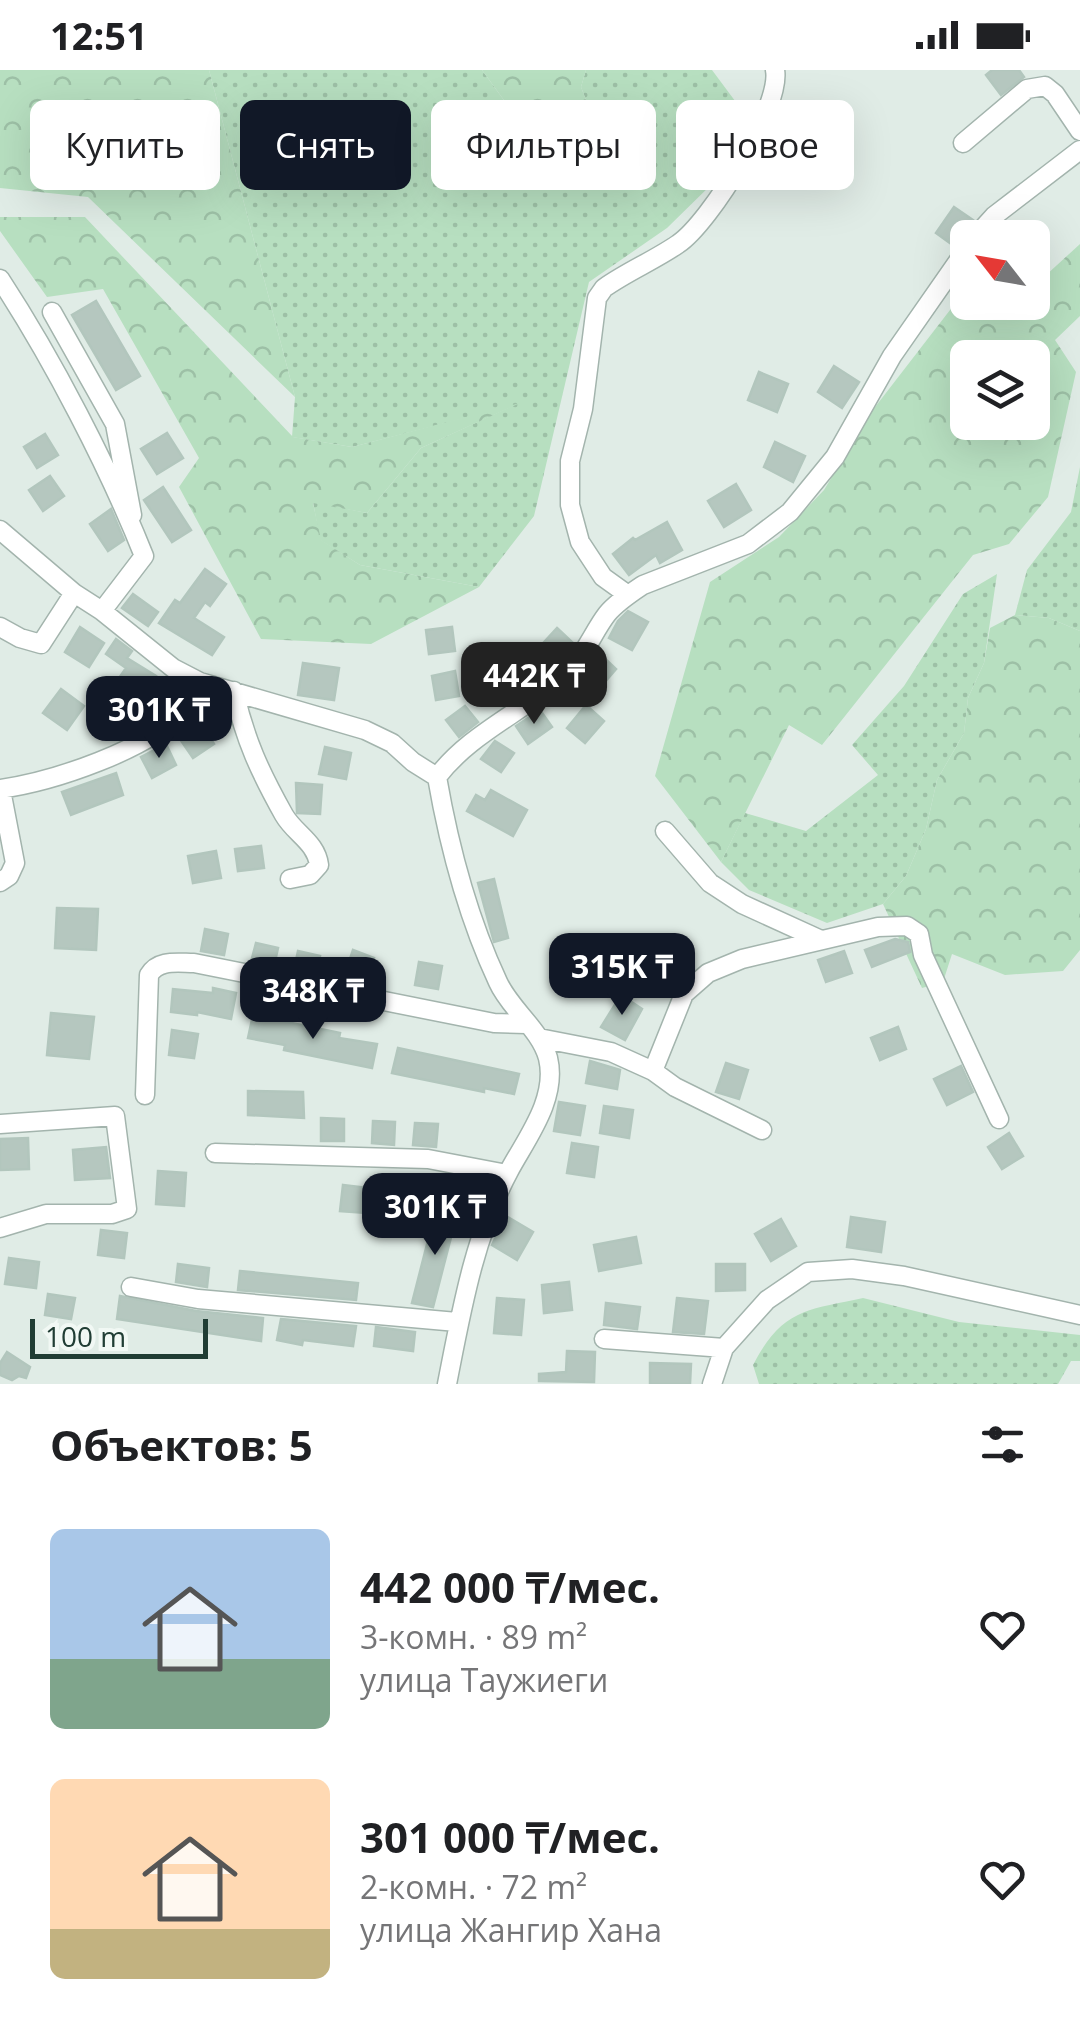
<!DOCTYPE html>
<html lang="ru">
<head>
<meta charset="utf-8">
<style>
  :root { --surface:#fff; --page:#f6f6f6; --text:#202124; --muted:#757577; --accent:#111827 }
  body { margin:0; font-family:"Open Sans",sans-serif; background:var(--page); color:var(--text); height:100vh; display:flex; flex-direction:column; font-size:38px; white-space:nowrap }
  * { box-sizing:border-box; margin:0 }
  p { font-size:32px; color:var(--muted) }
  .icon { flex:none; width:55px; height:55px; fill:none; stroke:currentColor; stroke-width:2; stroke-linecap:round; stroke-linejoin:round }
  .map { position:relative; height:1314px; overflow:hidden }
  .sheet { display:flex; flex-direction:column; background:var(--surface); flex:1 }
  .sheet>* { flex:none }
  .hud { position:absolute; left:30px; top:30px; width:1020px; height:90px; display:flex; gap:20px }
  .needle { width:65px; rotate:301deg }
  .buttons { position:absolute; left:950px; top:150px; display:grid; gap:20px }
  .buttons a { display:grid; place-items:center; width:100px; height:100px; border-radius:15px; background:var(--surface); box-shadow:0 10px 40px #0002; font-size:50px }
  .scale { position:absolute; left:30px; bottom:25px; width:178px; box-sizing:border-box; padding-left:10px; border:5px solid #203d34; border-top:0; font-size:28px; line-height:35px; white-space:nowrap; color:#203d34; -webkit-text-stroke:8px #f1f8f4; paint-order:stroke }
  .price { position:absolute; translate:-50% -85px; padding:0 22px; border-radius:20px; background:var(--accent); color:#fff; font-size:32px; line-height:65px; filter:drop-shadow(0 2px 5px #0008) }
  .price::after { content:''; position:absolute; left:50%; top:60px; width:30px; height:22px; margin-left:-15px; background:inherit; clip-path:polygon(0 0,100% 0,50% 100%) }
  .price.active { background:#222; color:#fff }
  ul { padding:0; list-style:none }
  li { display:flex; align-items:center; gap:30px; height:250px; padding:0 50px }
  li span { display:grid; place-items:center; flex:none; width:280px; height:200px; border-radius:15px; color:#555 }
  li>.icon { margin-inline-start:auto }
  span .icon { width:120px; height:120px; fill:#fffc; stroke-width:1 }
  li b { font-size:42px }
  h2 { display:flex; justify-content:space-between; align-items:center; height:120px; padding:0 50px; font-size:42px }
  .tag { padding:0 35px; border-radius:15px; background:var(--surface); box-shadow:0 10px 40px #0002; font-size:35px; line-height:90px }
  .tag.active { background:var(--accent); color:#fff }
  .status { display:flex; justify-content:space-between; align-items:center; height:70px; padding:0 50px; background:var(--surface); direction:ltr }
  .status svg { height:28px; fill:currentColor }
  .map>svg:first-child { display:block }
</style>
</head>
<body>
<div class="status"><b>12:51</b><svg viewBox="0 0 49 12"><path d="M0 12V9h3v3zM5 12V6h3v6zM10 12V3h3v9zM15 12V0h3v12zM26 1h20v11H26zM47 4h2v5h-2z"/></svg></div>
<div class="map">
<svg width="1080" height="1314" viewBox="0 0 1080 1314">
  <defs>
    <pattern id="grass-dots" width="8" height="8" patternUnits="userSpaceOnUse" patternTransform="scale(2.5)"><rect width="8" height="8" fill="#b7dfc0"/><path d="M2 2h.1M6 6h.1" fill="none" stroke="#9dc0a6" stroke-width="1.8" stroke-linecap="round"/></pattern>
    <pattern id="forest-crowns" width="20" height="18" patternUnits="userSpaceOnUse" patternTransform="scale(2.5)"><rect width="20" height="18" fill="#b7dfc0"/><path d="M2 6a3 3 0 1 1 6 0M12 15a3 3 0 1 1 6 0" fill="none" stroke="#9dc0a6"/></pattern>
  </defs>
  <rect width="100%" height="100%" fill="#e0ece6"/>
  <!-- grass -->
  <path fill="url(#grass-dots)" d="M209,0H482L511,40L602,72L581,17L586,0H712L744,43L716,110L667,158L589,212L534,446L479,517L360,495L320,470L313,432L367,443L421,378L512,336L352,377L292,367L295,327Z
    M1080,397V561L1049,548L1015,545L1027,500L1071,442Z
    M997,504L984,593L968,628L964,663L937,710L926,759L906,806L883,834L827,853L749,820L721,792L745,743L806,761L878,705L852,675L904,616L963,524Z
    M863,1228L959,1252L1080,1265V1291H1071L1058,1314H759L753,1295C782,1239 807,1240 863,1228Z"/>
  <!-- forest -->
  <path fill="url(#forest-crowns)" fill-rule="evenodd" d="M0,0H209L295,327L88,127L0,118Z
    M482,0H586L581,17L602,72L606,122L511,40Z
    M0,147H85L293,367L352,377L520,333L421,378L367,443L313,433L321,470L360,495L479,517L371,574L261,569L179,417L199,388L103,219L47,227L0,161Z
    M1080,174V246L1055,270L1076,302L1048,427L1009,474L973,485L822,675L789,655L721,792L655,706L710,512L779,467L824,420L872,341L967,218L968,232L992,233L1001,244L1015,233L1032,232L1033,217ZM968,288H1032V352H968Z
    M1015,545L1049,548L1080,561V880L1063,901L1005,905L952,884L943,912L922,918L883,834L906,806L926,759L937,710L964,663L968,628L984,593L990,558Z"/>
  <!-- building -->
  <path fill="#b5c7bf" stroke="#b2c6bd" stroke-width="2.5" d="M992,0H1019L1024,7L1001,25L986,5Z
    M954,137L973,150L954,176L936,163Z
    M96,231L140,306L116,320L72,245Z
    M834,296L859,312L842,338L818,322Z
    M759,302L788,314L777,342L748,330Z
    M167,363L183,388L157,404L141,379Z
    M45,364L58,385L37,398L24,377Z
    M775,372L805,386L793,412L764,397Z
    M50,406L64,426L43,441L29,420Z
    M736,414L751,440L724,457L708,431Z
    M163,417L191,460L172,472L144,430Z
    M111,439L124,470L108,481L90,454Z
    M667,452L682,480L660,493L656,485L629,505L613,484L633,468L635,470Z
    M205,499L226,514L210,536L205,532L194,548L224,567L212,585L159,553L175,530L180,533Z
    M133,524L158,542L148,556L122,538Z
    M628,541L648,552L632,580L609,568L618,551Z
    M80,557L104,573L89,597L65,582Z
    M452,557L455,581L429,584L426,560Z
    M557,558L572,572L551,594L536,581Z
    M116,569L132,581L127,588L156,606L139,634L113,617L126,598L106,584Z
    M598,582L616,599L598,620L581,605Z
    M523,588L534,605L512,620L501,603Z
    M303,593L339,598L334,630L298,625Z
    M455,601L459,626L436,630L432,606Z
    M61,619L84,636L67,660L43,643Z
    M586,635L604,651L585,673L567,658Z
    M465,636L478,652L459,667L446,650Z
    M540,640L552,657L528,674L516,656Z
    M201,654L214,674L193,688L180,669Z
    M495,671L514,683L501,702L481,689Z
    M166,674L176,695L152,708L141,687Z
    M325,677L351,683L346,709L319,704Z
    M116,703L123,725L71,745L62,722Z
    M296,713L322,715L320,744L297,743Z
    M491,720L527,740L513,766L467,741L476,725L485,730Z
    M261,776L264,798L238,801L235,779Z
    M216,781L221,808L193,813L188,786Z
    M494,809L508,868L494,872L478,813Z
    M57,838L98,839L96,880L55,878Z
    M205,859L228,864L224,885L201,881Z
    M895,869L908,872L910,882L872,897L865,880Z
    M256,873L278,878L274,896L251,892Z
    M353,880L374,888L365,914L344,907Z
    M298,881L320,886L316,905L294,900Z
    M844,881L852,903L826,912L818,890Z
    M419,892L442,896L438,919L415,915Z
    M213,918L236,923L231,949L197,942V945L171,942L173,919L213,923Z
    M621,925L642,939L625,970L601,957Z
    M51,943L94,947L89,989L47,985Z
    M253,945L340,963L339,968L377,974L372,998L284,980L285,975L248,968Z
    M898,957L906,979L880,990L871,968Z
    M172,960L198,964L194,988L169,985Z
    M398,978L519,1004L514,1024L484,1018V1022L392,1003Z
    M590,991L620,1000L617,1019L586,1013Z
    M726,993L748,1000L739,1029L716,1022Z
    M961,996L973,1022L947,1035L934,1009Z
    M248,1021L303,1022L304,1048L248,1045Z
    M559,1032L585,1036L580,1065L554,1061Z
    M604,1036L633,1040L629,1068L600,1063Z
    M321,1048L344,1049V1071H321Z
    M373,1051L395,1052L394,1075L372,1073Z
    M415,1053L438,1054L436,1077L413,1075Z
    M1009,1063L1023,1086L1002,1099L988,1077Z
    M28,1068L29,1099L0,1100V1069Z
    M572,1073L598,1077L594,1107L567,1103Z
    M106,1077L110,1108L75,1110L73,1080Z
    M158,1101L186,1103L184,1136L156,1134Z
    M343,1115L369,1118L366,1143L340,1141Z
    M436,1139L457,1144L433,1237L412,1233Z
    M506,1146L533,1162L517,1190L492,1175Z
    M851,1147L885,1152L881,1182L847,1177Z
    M781,1149L796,1176L771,1191L755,1164Z
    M101,1160L127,1163L124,1188L98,1185Z
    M636,1167L641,1193L599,1201L594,1175Z
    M9,1188L39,1192L36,1218L5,1214Z
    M178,1194L209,1198L207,1217L176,1212Z
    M716,1194H745V1220L716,1221Z
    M240,1201L358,1213L356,1230L238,1220Z
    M569,1212L572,1240L544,1243L542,1215Z
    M48,1224L75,1228L71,1249L45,1245Z
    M120,1226L196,1241L263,1248L261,1271L117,1249Z
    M497,1228L524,1230L521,1265L494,1263Z
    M677,1228L708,1231L704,1264L673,1262Z
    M606,1233L640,1237L637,1259L604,1255Z
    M281,1249L356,1256L353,1276L303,1270L302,1275L277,1270Z
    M376,1257L415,1262L413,1281L374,1276Z
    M567,1281L595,1282L594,1312L539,1311V1304L566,1302Z
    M7,1282L30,1297L26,1308L19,1306L12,1310L0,1305V1293Z
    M650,1293L691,1294L690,1314H650Z"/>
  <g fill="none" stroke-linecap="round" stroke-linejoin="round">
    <defs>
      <path id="minor" d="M963,73L1027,19L1045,16L1055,24L1080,61
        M974,168L994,146L1080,80
        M0,209C53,290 108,396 144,486L102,541
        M52,242L115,354L132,445
        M0,460L74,523L102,541L173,598L200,612L365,660L392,673L413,692L437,707C449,776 468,848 498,912C510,939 540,959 548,988C558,1029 526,1069 509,1101C474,1166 461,1243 447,1314
        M628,525L603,507L580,472L570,435V391L583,339L597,228L604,218C628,201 655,190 678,174C710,153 782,36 775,0
        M0,557L20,568L41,574L74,523
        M234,621C245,670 260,702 284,745C295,764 316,772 319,795L310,805L290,809
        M437,707C472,661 527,641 568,601C586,584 593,562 607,544C617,532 631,523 643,515L748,474L790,442L835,387L892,286L968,177
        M0,719C51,712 150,680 185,639C191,632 195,621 200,612
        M665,761L710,813L742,834L821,870
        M0,812L9,806L15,793L1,720
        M539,968L611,982L653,1001L675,1017L762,1060
        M653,1001L684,924L708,903L742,889L878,857L907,856L919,864L923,885L999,1049
        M145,1025L149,905C158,889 178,893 194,893L494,953L526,954
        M0,1054L115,1046L127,1139L112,1144H46L0,1158
        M215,1083L428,1089L507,1104
        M131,1217L198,1229L457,1252
        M604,1269L724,1278
        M712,1314L724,1278L767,1230L808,1202L852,1199L904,1206L1080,1245"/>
    </defs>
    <!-- minor casing -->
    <use href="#minor" stroke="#a3b4ad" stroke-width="21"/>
    <!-- minor -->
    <use href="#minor" stroke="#fff" stroke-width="18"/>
  </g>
</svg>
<div class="buttons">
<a><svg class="needle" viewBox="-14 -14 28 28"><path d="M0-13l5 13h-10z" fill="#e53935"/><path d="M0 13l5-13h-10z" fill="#757577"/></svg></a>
<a><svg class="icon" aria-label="layers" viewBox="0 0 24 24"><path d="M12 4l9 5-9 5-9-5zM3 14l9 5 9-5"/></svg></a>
</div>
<div class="scale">100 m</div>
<b class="price active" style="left:534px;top:657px">442K ₸</b>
<b class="price" style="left:159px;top:691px">301K ₸</b>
<b class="price" style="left:622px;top:948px">315K ₸</b>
<b class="price" style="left:313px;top:972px">348K ₸</b>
<b class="price" style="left:435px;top:1188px">301K ₸</b>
<div class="hud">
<a class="tag">Купить</a>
<a class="tag active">Снять</a>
<a class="tag">Фильтры</a>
<a class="tag">Новое</a>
</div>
</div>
<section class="sheet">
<h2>Объектов: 5<svg class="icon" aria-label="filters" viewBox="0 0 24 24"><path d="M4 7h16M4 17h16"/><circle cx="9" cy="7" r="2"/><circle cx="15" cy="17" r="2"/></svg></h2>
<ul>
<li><span style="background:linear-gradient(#a9c7e8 65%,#7fa58c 0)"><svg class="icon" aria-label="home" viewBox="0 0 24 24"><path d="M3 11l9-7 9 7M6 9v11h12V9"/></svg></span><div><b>442 000 ₸/мес.</b><p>3-комн. · 89 m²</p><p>улица Таужиеги</p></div><svg class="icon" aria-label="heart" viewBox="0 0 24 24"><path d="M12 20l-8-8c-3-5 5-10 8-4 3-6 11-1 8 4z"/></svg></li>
<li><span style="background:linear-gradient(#ffd9b3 75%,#c2b280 0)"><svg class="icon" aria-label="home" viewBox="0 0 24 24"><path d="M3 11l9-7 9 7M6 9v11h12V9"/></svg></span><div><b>301 000 ₸/мес.</b><p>2-комн. · 72 m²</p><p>улица Жангир Хана</p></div><svg class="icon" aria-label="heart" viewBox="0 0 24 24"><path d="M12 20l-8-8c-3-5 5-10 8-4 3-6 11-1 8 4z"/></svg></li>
</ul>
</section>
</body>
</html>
